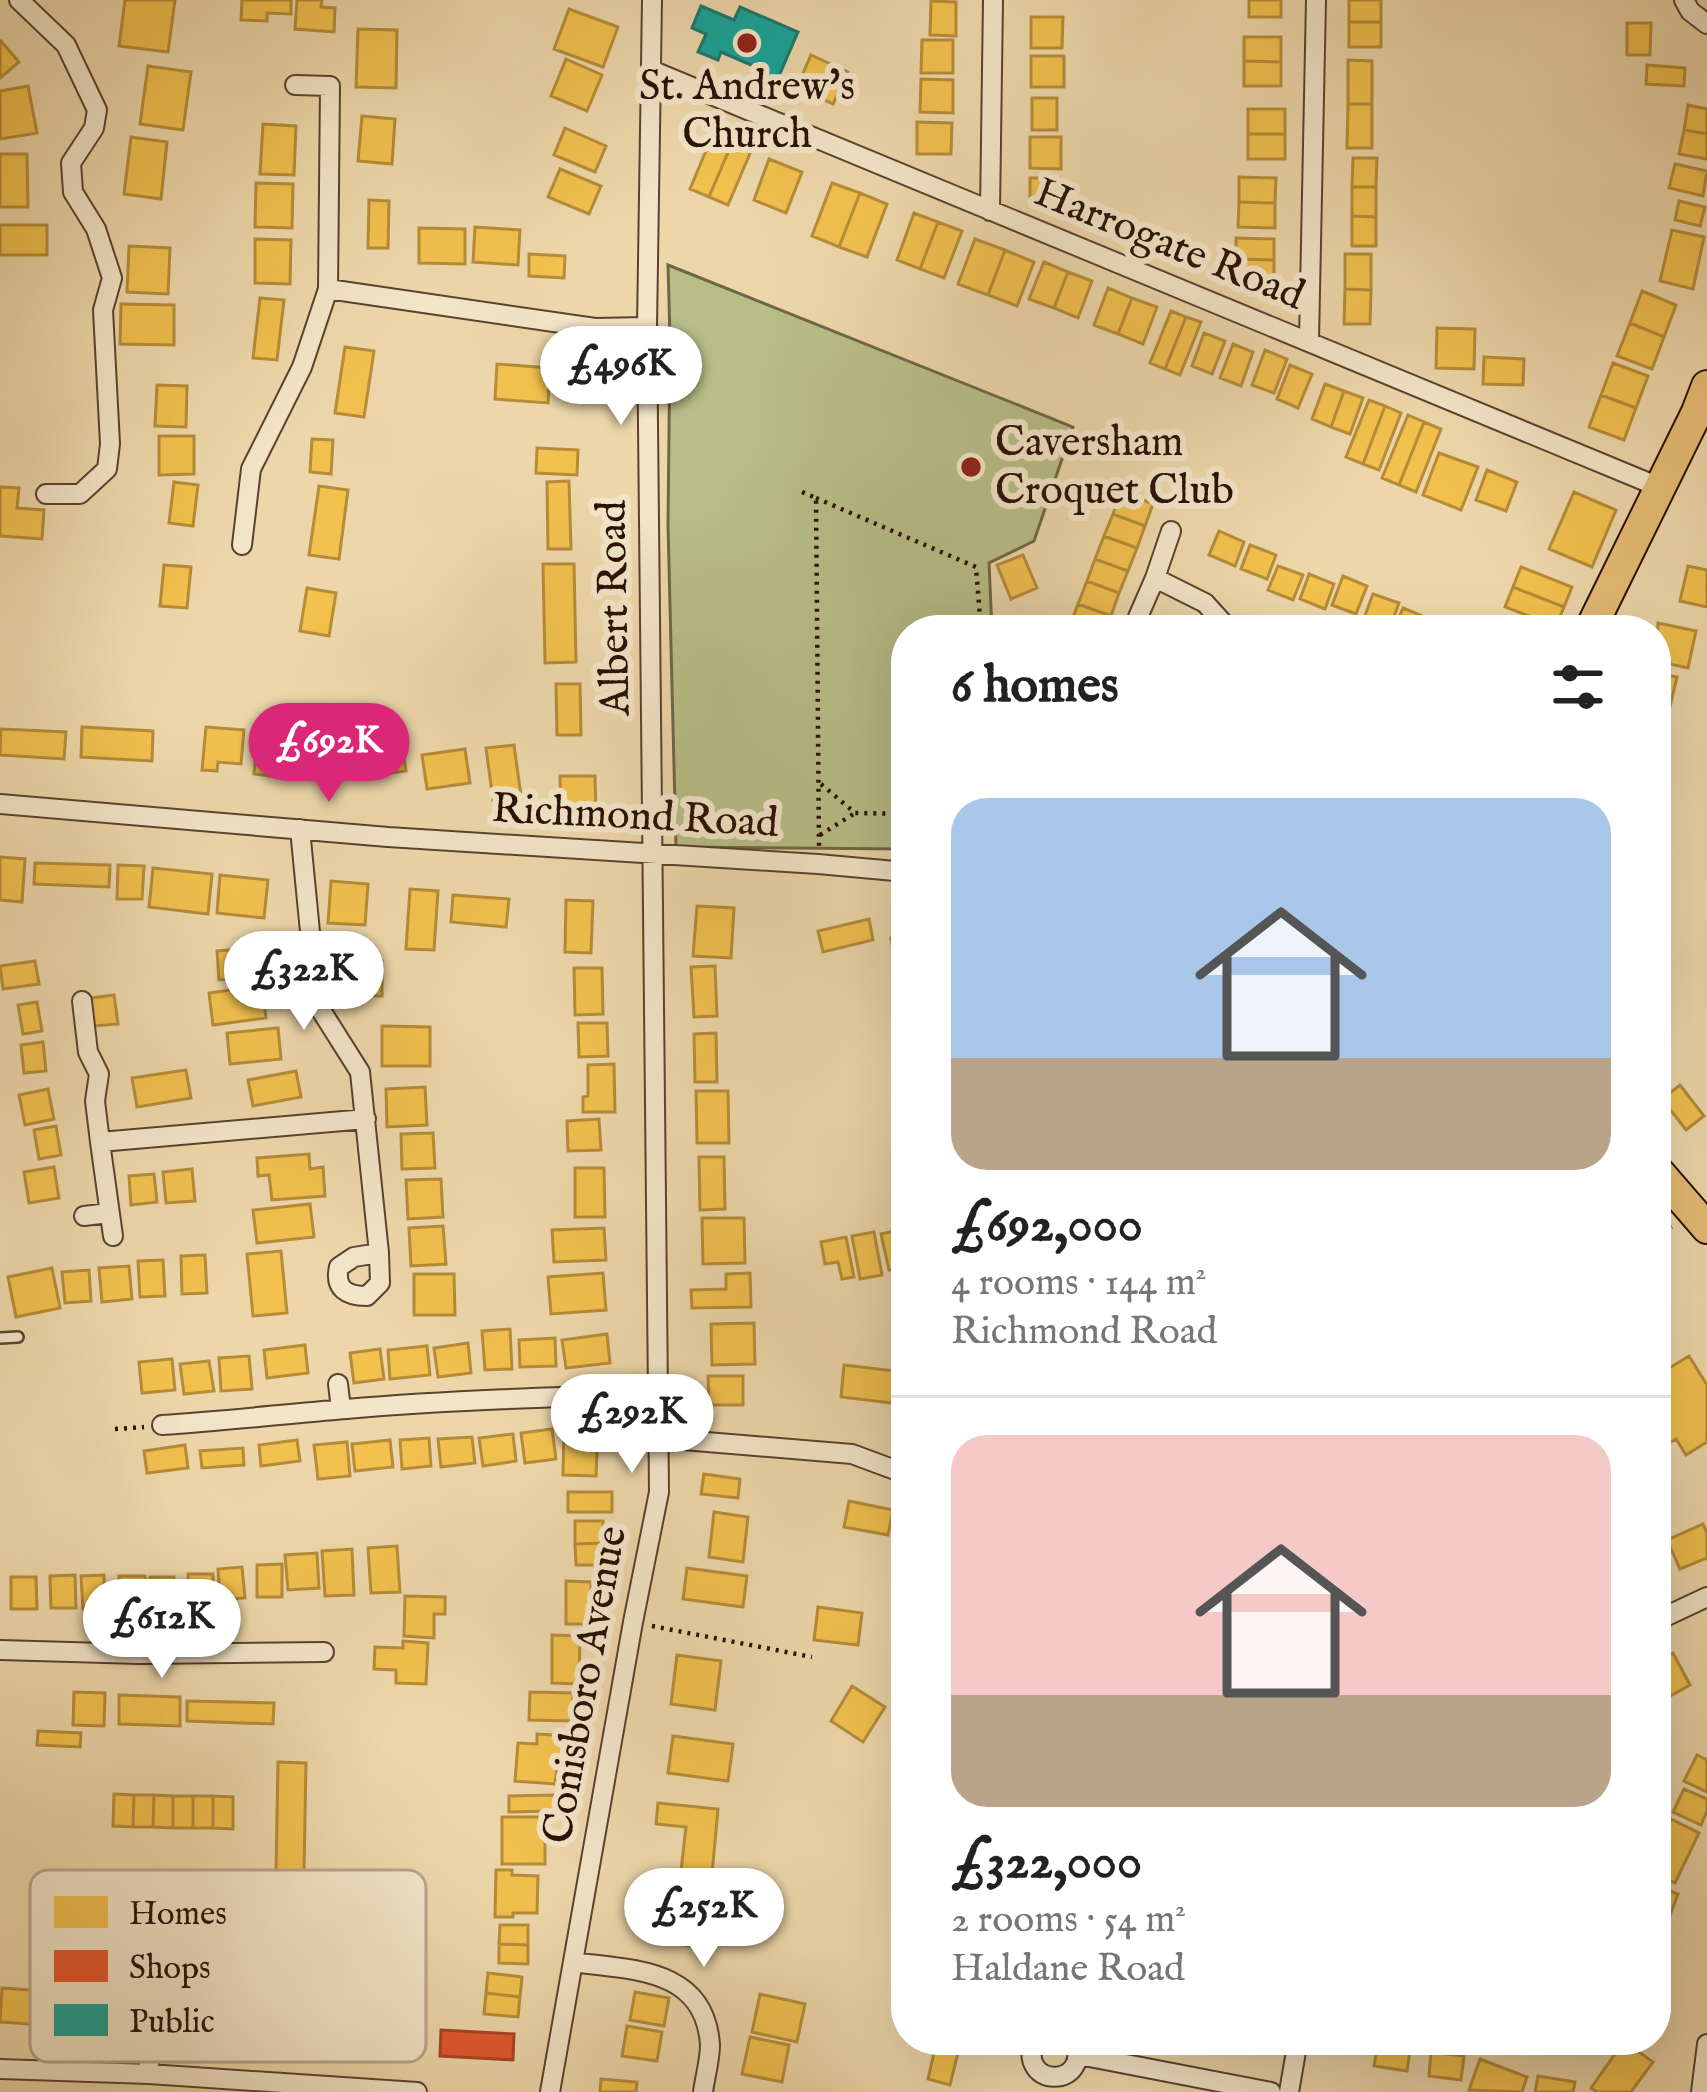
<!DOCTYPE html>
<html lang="en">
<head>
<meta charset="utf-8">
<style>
  :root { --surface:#fff; --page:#f2f2f2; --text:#222; --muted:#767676; --line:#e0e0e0; --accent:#db2777 }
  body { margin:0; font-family:"IM FELL English",serif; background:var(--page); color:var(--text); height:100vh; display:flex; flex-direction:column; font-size:45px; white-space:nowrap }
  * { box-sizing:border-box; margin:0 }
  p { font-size:39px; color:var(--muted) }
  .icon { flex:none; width:66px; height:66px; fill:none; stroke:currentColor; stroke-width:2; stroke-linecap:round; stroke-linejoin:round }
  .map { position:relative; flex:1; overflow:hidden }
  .drawer { position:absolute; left:891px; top:615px; width:780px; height:1440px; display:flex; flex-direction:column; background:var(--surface); border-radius:48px; box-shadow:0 12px 48px #0002 }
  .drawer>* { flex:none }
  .price { position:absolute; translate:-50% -102px; padding:0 27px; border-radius:42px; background:#fff; color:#222; font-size:39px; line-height:78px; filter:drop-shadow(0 3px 6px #0008) }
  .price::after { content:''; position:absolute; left:50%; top:72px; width:36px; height:27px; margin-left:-18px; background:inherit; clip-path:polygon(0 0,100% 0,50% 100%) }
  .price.active { background:var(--accent); color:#fff }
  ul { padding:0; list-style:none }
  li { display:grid; align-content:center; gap:24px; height:636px; padding:0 60px }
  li+li { border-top:3px solid var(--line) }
  li span { display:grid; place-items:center; height:372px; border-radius:36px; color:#555 }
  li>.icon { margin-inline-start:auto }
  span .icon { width:216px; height:216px; fill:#fffc; stroke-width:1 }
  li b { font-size:51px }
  h2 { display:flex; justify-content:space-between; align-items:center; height:144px; padding:0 60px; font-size:51px }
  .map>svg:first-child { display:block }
</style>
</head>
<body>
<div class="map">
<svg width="1707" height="2092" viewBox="0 0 1707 2092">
  <rect width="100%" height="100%" fill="#edd7aa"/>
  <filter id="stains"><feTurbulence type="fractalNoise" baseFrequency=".00167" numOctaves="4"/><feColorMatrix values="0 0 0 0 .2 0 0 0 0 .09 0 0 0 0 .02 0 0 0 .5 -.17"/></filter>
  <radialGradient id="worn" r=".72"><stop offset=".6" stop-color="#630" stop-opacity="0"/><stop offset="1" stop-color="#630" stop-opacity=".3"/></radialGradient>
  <!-- green -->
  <path fill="#b8be88" stroke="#706747" stroke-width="3" d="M668,265L1073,427L1034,541L989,563L992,630H906V849L676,847L668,525L670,339Z"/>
  <!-- homes -->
  <path fill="#f2c14e" stroke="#b68c38" stroke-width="3" d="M125,0H175L168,52L119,46Z
    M242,0H291V14L267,13V21L241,20Z
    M297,0H322L321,7L335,8L334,32L295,29Z
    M1249,0H1281V17H1249Z
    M1349,0H1381V22H1349Z
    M931,1L956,2V36L930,35Z
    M569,9L618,27L603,67L554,49Z
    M1031,17H1063L1062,48H1031Z
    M1349,22H1381V47H1349Z
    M1627,23H1651L1650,55H1627Z
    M358,29L397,30L396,88L356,87Z
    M1244,37H1281V62L1244,61Z
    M922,40H953V73H921Z
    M1,41L19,62L0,78V42Z
    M811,55L848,72L833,104L797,87Z
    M1031,56H1064V87H1031Z
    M566,59L602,75L587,111L551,96Z
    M1348,60L1372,61V104H1348Z
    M1244,61L1281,62V86H1244Z
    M1647,65L1685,68L1684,86L1646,84Z
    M148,66L191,72L183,130L140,124Z
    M921,79L953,80V113L920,112Z
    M28,86L37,133L0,139V91Z
    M1032,98H1057V130H1032Z
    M1348,104H1372V148H1347Z
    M1688,105L1707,109V134L1684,130Z
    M1248,109H1285V134H1248Z
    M362,116L395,119L392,164L358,161Z
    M917,122L952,123L951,154H917Z
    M263,124L296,126L294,175L260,174Z
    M565,128L606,146L595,172L554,155Z
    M1684,130L1707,134V159L1679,154Z
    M713,134L732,143L709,197L690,189Z
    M1248,134H1285V159H1248Z
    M131,137L167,142L161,199L124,194Z
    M1030,137H1061V169L1030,168Z
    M732,143L751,151L728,205L709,197Z
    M0,154H27L28,207H0Z
    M1353,158H1377L1376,187H1352Z
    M769,159L802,172L786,213L754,200Z
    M1675,164L1707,171L1703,196L1669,188Z
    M560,169L601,186L589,214L548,197Z
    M1239,177L1276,178L1275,203L1239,202Z
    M1030,178H1059V199H1030Z
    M256,183L293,184L292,228L255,227Z
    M832,183L860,193L839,247L812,236Z
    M1352,187H1376V217L1352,216Z
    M860,193L887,204L867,257L839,247Z
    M369,200L389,201L388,248H368Z
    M1679,201L1705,207L1700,226L1675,220Z
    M1239,202L1275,203V228L1238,227Z
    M914,213L938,222L920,269L897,260Z
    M1352,216L1376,217V246H1352Z
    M938,222L962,231L944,278L920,269Z
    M0,225H47V255H0Z
    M475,227L520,230L518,265L473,262Z
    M419,228L465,229V264L419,263Z
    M1672,230L1704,237L1693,289L1660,281Z
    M1236,238L1274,239V260L1236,259Z
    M255,239L291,240L290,284L255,283Z
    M975,239L1005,250L988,295L958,284Z
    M129,246L170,248L168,294L127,292Z
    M1005,250L1034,262L1017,306L988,295Z
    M529,254L565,256L564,278L529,276Z
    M1345,254H1371V290L1345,289Z
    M1236,259L1274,260V281L1235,280Z
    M1044,262L1068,272L1054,308L1029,299Z
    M1068,272L1092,281L1078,318L1054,308Z
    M1108,288L1132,298L1118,334L1094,325Z
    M1345,289L1371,290L1370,324H1344Z
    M1642,291L1676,305L1664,337L1630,323Z
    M260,298L284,300L277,360L253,358Z
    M1132,298L1157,307L1143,344L1118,334Z
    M121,304L174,305V345L120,344Z
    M1171,311L1186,317L1165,369L1150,363Z
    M1186,317L1201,322L1180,375L1165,369Z
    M1630,323L1664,337L1652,369L1617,356Z
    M1437,328L1475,329L1474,369L1436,368Z
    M1204,333L1225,341L1212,374L1192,366Z
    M1233,344L1253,352L1241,386L1220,378Z
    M345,347L374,351L364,417L335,413Z
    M1265,350L1287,359L1274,393L1252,385Z
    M1484,357L1524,359L1523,385L1483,384Z
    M1613,363L1648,376L1636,408L1601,395Z
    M497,364L550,368L548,403L495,399Z
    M1290,365L1312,374L1298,408L1277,399Z
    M1325,384L1344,391L1331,427L1312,419Z
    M157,385L187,386L186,427L155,426Z
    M1344,391L1363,398L1350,434L1331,427Z
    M1601,395L1636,408L1624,440L1589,427Z
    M1369,400L1385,406L1363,464L1346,457Z
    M1385,406L1401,413L1379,470L1363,464Z
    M1408,415L1424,422L1399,485L1382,478Z
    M1424,422L1441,429L1416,492L1399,485Z
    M159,436H194V474L159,475Z
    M312,439L333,440L331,474L310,472Z
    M537,448L578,450L577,475L536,473Z
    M1439,453L1478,467L1461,510L1423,495Z
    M1487,470L1517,482L1506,511L1476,500Z
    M569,481L571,549H548L547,482Z
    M174,482L198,485L193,526L169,523Z
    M319,486L348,490L339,559L309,555Z
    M0,487L19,488L17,508L44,510L42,539L0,536Z
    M1121,491L1153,504L1145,526L1113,514Z
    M1574,492L1616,510L1592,567L1549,549Z
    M1113,514L1145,526L1137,548L1104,536Z
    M1219,531L1244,542L1235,566L1209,555Z
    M1104,536L1137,548L1128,571L1095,559Z
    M1250,545L1276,555L1267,579L1241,569Z
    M1023,555L1037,588L1011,599L997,565Z
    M1095,559L1128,571L1119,593L1087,581Z
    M543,564H574L576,662L545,663Z
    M164,565L191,567L187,608L160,606Z
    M1278,566L1303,575L1293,600L1268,590Z
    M1688,566L1707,570V607L1680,601Z
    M1521,567L1572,587L1564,607L1513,587Z
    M1309,574L1334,584L1325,609L1300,599Z
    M1343,576L1367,586L1356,614L1332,605Z
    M1087,581L1119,593L1111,616L1078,604Z
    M1513,587L1564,607L1556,626L1505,607Z
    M307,588L336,593L329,636L300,631Z
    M1373,594L1399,603L1389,630L1363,621Z
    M1078,604L1111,616L1105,630H1080L1070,626Z
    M1403,608L1425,617L1420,630H1394Z
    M1658,623L1696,631L1688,668L1656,661Z
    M1656,673L1677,677L1668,715L1656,712Z
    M556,684H580L581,735H557Z
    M82,727L153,731L152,761L81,757Z
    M206,727L244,730L241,764L218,762L217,771L202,770Z
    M1,729L66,732L64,759L0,755Z
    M297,734H317V746H329V781L297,778Z
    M257,738L292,741L288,778L254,774Z
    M402,745L406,771L339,780L336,754Z
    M514,745L521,796L493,800L486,748Z
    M465,749L470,783L427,789L422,755Z
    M560,776H595L596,813H561Z
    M0,857L25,859L22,902L0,900Z
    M35,863L110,865L109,887L34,884Z
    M118,865L144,866L142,899H117Z
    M153,868L212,874L208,914L149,907Z
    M220,875L268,880L264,918L217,913Z
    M331,881L368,884L365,925L328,923Z
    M410,889L438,891L434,950L406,949Z
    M453,895L509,899L506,927L451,922Z
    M566,900L593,901L591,953L565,952Z
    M697,906L734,908L731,958L693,956Z
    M869,919L873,940L823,952L818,931Z
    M906,936V976L898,977L891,938Z
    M257,948L260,977L219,980L217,951Z
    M35,961L39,984L3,989L0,966Z
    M382,961V996H342V962Z
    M715,966L717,1016L694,1017L691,967Z
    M574,968H602L603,1014L575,1015Z
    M262,986L266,1018L213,1025L209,993Z
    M114,995L118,1024L94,1026L91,998Z
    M37,1002L42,1031L23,1034L18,1005Z
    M578,1023H607L608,1056L579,1057Z
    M382,1026L430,1027V1066H382Z
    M278,1028L281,1059L230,1064L227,1033Z
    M716,1033L717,1082H695L694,1034Z
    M43,1042L46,1071L24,1073L21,1045Z
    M614,1064L615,1112H583V1097L588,1096V1065Z
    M186,1070L191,1098L137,1107L132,1078Z
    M296,1071L301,1097L253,1106L248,1080Z
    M1680,1085L1704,1116L1686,1130L1662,1099Z
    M425,1087L427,1125L387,1127L386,1089Z
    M48,1089L54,1119L25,1125L19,1095Z
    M696,1091H728L729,1143H697Z
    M599,1119L601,1150L568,1151L567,1121Z
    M56,1126L61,1155L39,1159L34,1130Z
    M433,1133L435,1168L402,1169L401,1134Z
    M309,1154L310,1169L323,1167L325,1196L272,1200L269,1175L258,1176L257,1158Z
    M699,1157H724L725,1209L700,1210Z
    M54,1167L59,1198L29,1203L24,1172Z
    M575,1168H604L605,1217H575Z
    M192,1169L195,1201L166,1203L163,1172Z
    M154,1174L157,1202L131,1205L129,1176Z
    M441,1179L443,1217L408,1219L406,1180Z
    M310,1204L314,1237L257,1243L253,1210Z
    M702,1218H744L745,1263L703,1264Z
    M443,1226L446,1264L411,1266L409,1228Z
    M604,1228L606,1260L554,1262L552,1230Z
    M903,1229L906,1266L889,1270L881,1234Z
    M874,1232L882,1275L860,1279L852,1236Z
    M846,1237L854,1277L842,1279L838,1262L825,1264L821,1242Z
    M281,1251L287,1313L253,1316L247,1254Z
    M205,1255L207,1293L182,1294L181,1256Z
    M163,1260L165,1296L140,1297L138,1261Z
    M129,1266L132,1299L102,1302L99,1268Z
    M52,1268L60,1308L16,1317L8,1277Z
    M89,1270L91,1301L65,1303L62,1272Z
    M603,1273L606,1310L551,1314L548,1277Z
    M750,1273L751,1307L692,1308L691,1290L726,1289V1274Z
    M414,1274H454L455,1315H414Z
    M754,1323L755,1364L712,1365L711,1324Z
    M510,1329L512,1369L485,1370L482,1331Z
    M607,1334L610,1363L566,1368L562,1340Z
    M555,1338L556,1366L520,1367L519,1340Z
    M468,1343L471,1373L438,1377L434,1348Z
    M305,1345L308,1373L267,1378L264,1350Z
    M427,1346L430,1375L390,1379L388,1350Z
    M380,1349L384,1379L354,1383L350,1353Z
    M249,1356L252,1389L221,1391L219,1358Z
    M1689,1356L1707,1385V1442L1686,1455L1676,1439L1656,1451V1408L1659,1406L1656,1400V1376Z
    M172,1359L175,1390L142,1393L139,1362Z
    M209,1361L214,1391L184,1394L180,1364Z
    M844,1365L895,1371L892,1403L841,1397Z
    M708,1376H743V1405H709Z
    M564,1427L598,1428L596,1476L563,1475Z
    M552,1429L556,1459L525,1463L521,1433Z
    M513,1434L516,1461L483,1466L479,1438Z
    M472,1437L475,1463L441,1467L438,1439Z
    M429,1438L431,1466L402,1469L400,1440Z
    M297,1440L300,1461L261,1466L259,1445Z
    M390,1440L393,1467L355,1471L352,1444Z
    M347,1442L350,1476L318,1479L314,1445Z
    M185,1445L188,1468L147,1473L144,1451Z
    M243,1448L244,1465L202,1468L200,1451Z
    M704,1474L740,1479L738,1498L701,1494Z
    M568,1492H612V1512H568Z
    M849,1501L893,1510L888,1535L844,1527Z
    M714,1512L748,1517L743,1562L709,1557Z
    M575,1521H603V1543L575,1544Z
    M1703,1524L1707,1533V1558L1680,1569L1667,1540Z
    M603,1543V1565H576L575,1544Z
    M397,1546L400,1592L371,1593L368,1548Z
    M352,1549L354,1595L325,1596L322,1551Z
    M317,1553L319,1588L288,1590L285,1555Z
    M282,1564V1597H257V1565Z
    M242,1567L245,1598L220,1600L218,1569Z
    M687,1568L747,1576L743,1607L683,1599Z
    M188,1574H213L214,1606H189Z
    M75,1575L76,1608H51L50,1576Z
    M104,1575L105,1608L83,1609L81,1576Z
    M119,1576H145V1608H120Z
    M11,1577H36L37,1609H11Z
    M150,1577H174V1608H150Z
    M566,1581L591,1582V1624H566Z
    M405,1596L445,1597V1614H434V1638L404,1636Z
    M818,1607L862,1613L858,1645L814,1640Z
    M552,1635L580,1636L579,1684L552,1683Z
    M403,1641L428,1643L426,1684L396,1683V1670L374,1669L375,1647L403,1648Z
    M1673,1653L1690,1685L1665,1699L1656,1682V1663Z
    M677,1655L721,1661L715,1710L671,1704Z
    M852,1686L885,1707L863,1742L831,1721Z
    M74,1692L105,1693L104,1726L73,1725Z
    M530,1692L573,1693L572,1721L529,1720Z
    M119,1695L180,1697V1726L119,1724Z
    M187,1701L274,1703L273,1724L187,1721Z
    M38,1731L81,1733L80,1747L37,1745Z
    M537,1734L567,1736L564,1769H557L555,1784L515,1781L518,1743L537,1744Z
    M673,1736L733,1744L728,1781L668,1773Z
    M1697,1755L1707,1760V1792L1684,1781Z
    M278,1762L306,1763L304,1871H276Z
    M1684,1789L1707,1799V1811L1701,1825L1673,1812Z
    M114,1794L134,1795L133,1827L113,1826Z
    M134,1795H154L153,1827H133Z
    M154,1795L173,1796V1828L153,1827Z
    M554,1795L555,1811L509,1812V1796Z
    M173,1796H193V1828H173Z
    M193,1796H213V1828H193Z
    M213,1796L233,1797V1829L213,1828Z
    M658,1803L718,1809L712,1874L681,1871L686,1827L656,1824Z
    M502,1817H545V1864H502Z
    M1671,1819L1699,1833L1675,1883L1656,1874V1852Z
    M496,1870H512V1875L538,1876L537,1913H513V1917H495Z
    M1656,1885L1678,1894L1659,1944L1656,1943Z
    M655,1895L705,1901L699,1947L649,1940Z
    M500,1925H528V1945L499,1944Z
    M499,1944L528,1945V1964L499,1963Z
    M488,1973L522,1977L520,1997L486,1993Z
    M2,1988L59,1992L57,2026L0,2022Z
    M635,1992L669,1998L664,2026L630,2020Z
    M486,1993L520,1997L518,2017L484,2014Z
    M760,1994L805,2004L797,2042L752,2032Z
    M627,2026L662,2032L657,2061L622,2056Z
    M750,2037L789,2045L782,2082L742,2074Z
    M937,2040L960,2045L950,2085L928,2079Z
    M1624,2041L1653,2062L1631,2092H1597L1591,2088Z
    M1378,2045L1410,2050L1407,2071L1374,2066Z
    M1431,2052L1464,2056L1461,2080L1429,2076Z
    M1480,2059L1527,2077L1522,2092L1469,2090Z
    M1538,2076L1575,2082L1573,2092H1535Z
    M601,2079L637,2082L636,2092H600Z"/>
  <!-- shops -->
  <path fill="#e4572e" stroke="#ac4222" stroke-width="3" d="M441,2030L514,2034L513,2060L440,2056Z"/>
  <!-- public -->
  <path fill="#17a398" stroke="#1c776c" stroke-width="3" d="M701,6L734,20L740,7L798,32L775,85L759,79L763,70L721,52L718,60L698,52L706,34L692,28Z"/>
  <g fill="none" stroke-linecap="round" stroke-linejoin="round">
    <defs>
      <path id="lane" d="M0,1338L18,1337
        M112,1905L169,1912"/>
      <path id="street" d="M19,0L66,45L97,110L94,128L71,163L73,192L96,229L112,278L103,310L110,444L107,469L80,494H46
        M1684,0L1690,11L1707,24
        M651,70L1659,487
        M990,211L993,0
        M328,289L595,328L647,327
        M1309,340L1316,0
        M242,545L251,469L302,367L328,289L330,86L295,85
        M1155,578L1171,531
        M1145,630L1138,617L1155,578L1205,603L1225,625L1241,630
        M0,804L388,837L818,864L906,872
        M300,829L317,1004L360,1072L379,1253L380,1283L367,1296C347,1296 334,1289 339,1267L354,1257L379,1253
        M82,1001L88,1052L99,1074L95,1101L100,1142
        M84,1216L109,1213
        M113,1236L100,1142L366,1119
        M338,1384L341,1409
        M162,1425C223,1421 285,1414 346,1409C450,1400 554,1397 659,1394
        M659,1438L852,1454L906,1474
        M1656,1621L1707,1597
        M0,1650L140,1654L324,1652
        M573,1962C630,1970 705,1967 710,2045C710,2060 705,2077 703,2092
        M1034,2040C1017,2089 1092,2089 1075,2040
        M1079,2055L1271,2092
        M0,2069L149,2074L417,2092
        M149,2074L150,2012L157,1954L169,1912L198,1892L230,1888
        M550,2092L633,1622L659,1492L647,327L652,0
        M1289,2092L1298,2040
        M1701,2092L1707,2044"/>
      <path id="primary" d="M1590,630L1697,412L1707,386
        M1656,1169L1707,1228"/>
    </defs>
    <!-- lane casing -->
    <use href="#lane" stroke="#5a422f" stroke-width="14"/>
    <!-- street casing -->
    <use href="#street" stroke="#5a422f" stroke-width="22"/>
    <!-- primary casing -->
    <use href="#primary" stroke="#291006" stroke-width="34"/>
    <!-- path -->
    <path stroke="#291006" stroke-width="4.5" stroke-dasharray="3 6" stroke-linecap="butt" d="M802,492L816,498L819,846
      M816,498L976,567L981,630
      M821,784L855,813L906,814
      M820,835L855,813
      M1656,1236L1672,1227
      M115,1429L144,1427
      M652,1626L812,1657"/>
    <!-- lane -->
    <use href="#lane" stroke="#f3e5c8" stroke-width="9"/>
    <!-- street -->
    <use href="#street" stroke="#f3e5c8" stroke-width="18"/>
    <!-- primary -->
    <use href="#primary" stroke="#e6bc75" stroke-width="30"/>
  </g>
  <!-- markers -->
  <g fill="#8f2418" stroke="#f3e5c8" stroke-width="4.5">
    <circle cx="747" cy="43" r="12"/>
    <circle cx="971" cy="467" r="12"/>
  </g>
  <g text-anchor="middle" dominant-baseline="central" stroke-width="12" stroke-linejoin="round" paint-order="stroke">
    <!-- poi labels -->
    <g font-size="42" fill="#291006" stroke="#f3e5c8">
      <text x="747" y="87">St. Andrew's<tspan x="747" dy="48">Church</tspan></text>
      <text x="995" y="443" text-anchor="start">Caversham<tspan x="995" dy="48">Croquet Club</tspan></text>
    </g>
    <!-- street labels -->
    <g font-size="42" fill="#291006" stroke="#f3e5c8">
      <text transform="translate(1169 245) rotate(22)">Harrogate Road</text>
      <text transform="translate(615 608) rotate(-91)">Albert Road</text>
      <text transform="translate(635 817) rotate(3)">Richmond Road</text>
      <text transform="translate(586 1685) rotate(-80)">Conisboro Avenue</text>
    </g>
  </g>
  <!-- legend -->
  <rect x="30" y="1870" width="396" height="192" rx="18" fill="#f3e5c8" stroke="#b6a58e" stroke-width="3"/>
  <rect x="54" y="1896" width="54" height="32" fill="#f2c14e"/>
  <rect x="54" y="1950" width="54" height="32" fill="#e4572e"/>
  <rect x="54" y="2004" width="54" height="32" fill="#17a398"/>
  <g font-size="33" fill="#291006">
    <text x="129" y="1924">Homes</text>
    <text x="129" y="1978">Shops</text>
    <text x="129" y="2032">Public</text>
  </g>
  <rect width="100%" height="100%" filter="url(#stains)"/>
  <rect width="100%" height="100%" fill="url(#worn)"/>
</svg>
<b class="price" style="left:621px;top:428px">£496K</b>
<b class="price active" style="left:329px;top:805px">£692K</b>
<b class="price" style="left:304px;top:1033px">£322K</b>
<b class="price" style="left:632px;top:1476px">£292K</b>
<b class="price" style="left:162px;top:1681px">£612K</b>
<b class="price" style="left:704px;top:1970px">£252K</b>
<section class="drawer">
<h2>6 homes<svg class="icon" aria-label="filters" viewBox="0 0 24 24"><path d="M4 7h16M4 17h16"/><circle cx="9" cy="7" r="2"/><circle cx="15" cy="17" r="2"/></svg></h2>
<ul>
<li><span style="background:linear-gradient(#a9c7e8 70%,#b9a48a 0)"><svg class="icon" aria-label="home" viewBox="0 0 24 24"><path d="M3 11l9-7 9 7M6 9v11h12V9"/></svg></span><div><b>£692,000</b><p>4 rooms · 144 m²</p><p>Richmond Road</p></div></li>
<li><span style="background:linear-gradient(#f6c9c9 70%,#b9a48a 0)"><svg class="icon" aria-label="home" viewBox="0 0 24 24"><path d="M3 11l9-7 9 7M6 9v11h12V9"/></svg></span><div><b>£322,000</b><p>2 rooms · 54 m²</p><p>Haldane Road</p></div></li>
</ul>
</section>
</div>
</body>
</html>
